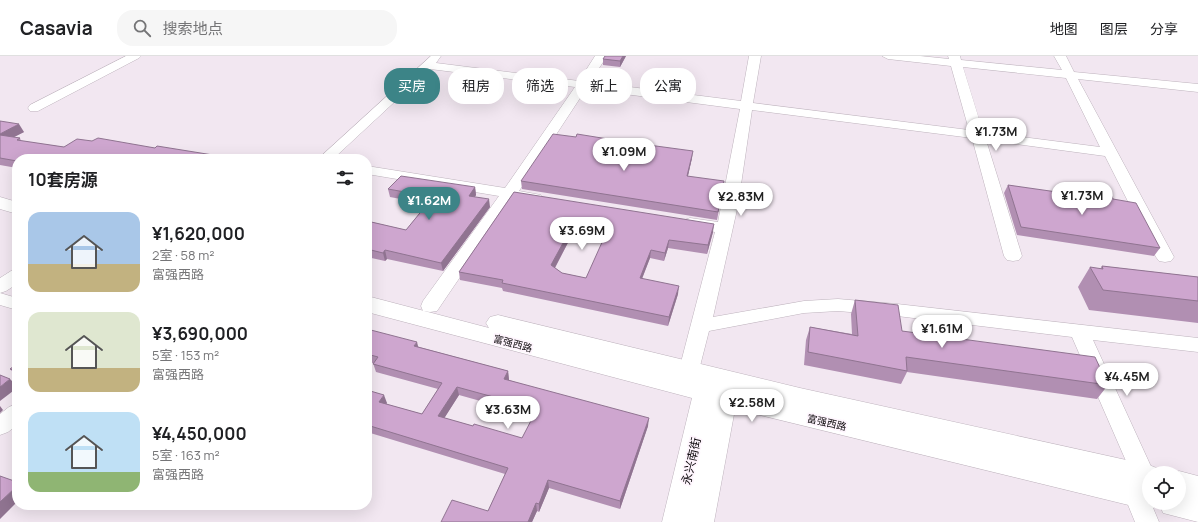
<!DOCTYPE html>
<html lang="zh">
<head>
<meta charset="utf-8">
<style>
  :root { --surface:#fff; --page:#f6f6f6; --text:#202124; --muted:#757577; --line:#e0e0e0; --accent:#3c8487 }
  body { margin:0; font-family:Manrope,"Noto Sans SC",sans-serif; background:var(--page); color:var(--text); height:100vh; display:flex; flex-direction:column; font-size:15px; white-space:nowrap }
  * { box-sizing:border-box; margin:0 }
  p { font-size:13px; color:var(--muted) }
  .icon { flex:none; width:22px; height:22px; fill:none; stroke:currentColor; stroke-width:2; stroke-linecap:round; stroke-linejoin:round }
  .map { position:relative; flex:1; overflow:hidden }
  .sheet { position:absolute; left:12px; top:98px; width:360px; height:356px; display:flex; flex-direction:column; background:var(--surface); border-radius:16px; box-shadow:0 4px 16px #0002 }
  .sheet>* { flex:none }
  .hud { position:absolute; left:384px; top:12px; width:380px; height:36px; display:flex; gap:8px }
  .fabs { position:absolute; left:1142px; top:410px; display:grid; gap:8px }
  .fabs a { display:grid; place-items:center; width:44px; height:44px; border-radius:50%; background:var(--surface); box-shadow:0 4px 16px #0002; font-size:20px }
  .price { position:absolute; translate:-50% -34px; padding:0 9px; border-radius:14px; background:#fff; color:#222; font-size:13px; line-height:26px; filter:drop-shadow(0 1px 2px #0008) }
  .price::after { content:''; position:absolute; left:50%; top:24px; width:12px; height:9px; margin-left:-6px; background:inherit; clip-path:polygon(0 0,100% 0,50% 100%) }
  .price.selected { background:var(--accent); color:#fff }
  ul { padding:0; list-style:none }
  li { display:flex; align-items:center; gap:12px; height:100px; padding:0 16px }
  li span { display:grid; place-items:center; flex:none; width:112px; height:80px; border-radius:12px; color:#555 }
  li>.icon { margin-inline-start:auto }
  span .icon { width:48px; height:48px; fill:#fffc; stroke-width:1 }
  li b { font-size:17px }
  h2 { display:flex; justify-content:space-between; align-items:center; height:48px; padding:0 16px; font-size:17px }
  .tag { padding:0 14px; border-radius:16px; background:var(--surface); box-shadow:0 4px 16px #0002; font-size:14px; line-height:36px }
  .tag.selected { background:var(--accent); color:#fff }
  header { display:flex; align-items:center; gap:24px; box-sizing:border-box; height:56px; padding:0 20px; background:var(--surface); border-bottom:1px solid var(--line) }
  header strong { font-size:19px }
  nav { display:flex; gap:22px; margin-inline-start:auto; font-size:14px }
  .search { width:280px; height:36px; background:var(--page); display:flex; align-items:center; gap:10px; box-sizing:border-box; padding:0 14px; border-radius:16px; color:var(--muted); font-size:15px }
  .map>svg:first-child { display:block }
</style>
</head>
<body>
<header>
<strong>Casavia</strong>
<div class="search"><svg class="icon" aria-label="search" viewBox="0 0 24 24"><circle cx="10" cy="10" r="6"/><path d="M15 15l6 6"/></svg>搜索地点</div>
<nav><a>地图</a><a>图层</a><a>分享</a></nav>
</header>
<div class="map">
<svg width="1198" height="466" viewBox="0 0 1198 466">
  <rect width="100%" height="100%" fill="#f2e7f1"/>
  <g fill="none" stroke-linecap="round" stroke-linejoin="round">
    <defs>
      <path id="minor" d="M126,0H141L139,2L38,55H30L28,52L30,49Z
        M431,0H441L436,7L579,25L595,0H607L590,26L741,45L749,0H761L753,47L969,74L951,10L888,3L882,0H920L949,3L948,0H960L961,4L1062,14L1054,0H1066L1074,16L1198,28V36L1078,23L1174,201L1171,205L1165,206L1159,205L1156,201L1105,100L986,84L1022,200L1019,204L1013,205L1007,204L1004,200L972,82L752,54L738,149L713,261L804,245L838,243L897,248L1198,282V296L1093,284L1154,417H1149V430L1144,431L1149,441V447H1151L1159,466H1135L1124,439L1127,431L1136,428L1072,281L897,260L838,255L804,257L709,275L699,314L696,319L689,322L682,319L679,314L715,176L684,170L682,167L684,164L690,162L718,166L740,53L586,33L519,135L541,139L544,142L541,145L536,147L513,143L437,255L430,256L423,255L421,250L423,245L499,140L367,118V110L505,132L575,31L430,13L333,103H318ZM963,11L1066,22L1100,91L983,76Z
        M17,213V228L6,235L0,237L17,242V254L0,249V222L11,215Z
        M17,348V369L8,376L0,379V358L9,351Z"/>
      <path id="secondary" d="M0,141L17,146V158L0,153Z
        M367,240L489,272L486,267L490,261L498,259L800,332L1149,409L1159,413L1161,417H1149V447H1179V417H1174L1179,415L1198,420V466L1163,457L1160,449L1149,454L735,353L714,466H662L692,342L367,256Z"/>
    </defs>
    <!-- minor casing -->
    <use href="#minor" stroke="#beb3bd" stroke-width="1"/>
    <!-- secondary casing -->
    <use href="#secondary" stroke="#beb3bd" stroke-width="1"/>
    <!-- minor -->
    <use href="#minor" fill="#fff" fill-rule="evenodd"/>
    <!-- secondary -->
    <use href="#secondary" fill="#fff" fill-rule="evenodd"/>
  </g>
  <!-- wall -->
  <path fill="#b18fb2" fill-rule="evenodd" d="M626,0L620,11L603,9V3Z
    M0,65L24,76L14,81L20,82L21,85L64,91L92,85L213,99L17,103V112L0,109Z
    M608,86L692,102L688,120L723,133L717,164L522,133L521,125Z
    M1008,129L1080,140L1083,136L1113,143L1160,192L1154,200L1017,179L1004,137Z
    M475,131L476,139L475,141L490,151L443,215L387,203L385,205L367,201V165L406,174L427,148L390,141L388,133Z
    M514,136L713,176L707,198L668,192L664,205L650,202L642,223L678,238L668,270L503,235L502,232L460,224L459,216ZM574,175L605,181L586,222L562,217L555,212Z
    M1102,210L1198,221V267L1089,254L1078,231L1090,211L1100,213Z
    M855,244L902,275L1108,329L1097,343L907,316L901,328L804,309L806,284L810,271L852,278L851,258Z
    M367,273L419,291L508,315L509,324L648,370L620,453L549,432L539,456L537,455L532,466H441L488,455L505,418L367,376V334L387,347L386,348L422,358L438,333L376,316L373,307L367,306ZM459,339L534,360L522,382L473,370L444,362Z
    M17,308V320L10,313Z"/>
  <!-- shaded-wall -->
  <path fill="#907491" d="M623,0H626L620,11V5Z
    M19,68L24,76L4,86L0,80V78Z
    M693,95L692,102L686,128L687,120Z
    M475,131L476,139L470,147L469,140Z
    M489,143L490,151L443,215L441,207Z
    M368,152L370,160L367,163V153Z
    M574,167V175L552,217L551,209Z
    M714,168L713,176L707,198L708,189Z
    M669,184L668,192L664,205L665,197Z
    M385,194L387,203L385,205L383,197Z
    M651,194L650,202L639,230L640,222Z
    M679,230L678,238L668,270L669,261Z
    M417,286L419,294L414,290Z
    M508,315L509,324L505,331L504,323Z
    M10,323L17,330V332L0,345V331Z
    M457,331L459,339L440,369L438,360Z
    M384,339L387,347L382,354L379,346Z
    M0,350L3,354L0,357Z
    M649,362L648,370L620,453V445Z
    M548,424L549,432L539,456V448Z
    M17,430V446L0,463V446Z
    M536,447L537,455L532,466H528Z"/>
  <!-- building -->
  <path fill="#cea6cf" stroke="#907491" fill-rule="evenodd" d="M605,0H623L620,5L603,3Z
    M0,65L19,68L0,78Z
    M553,78L576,81L577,78L608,83L606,85L640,90L641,88L693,95L687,120L724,125L718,156L521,125Z
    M0,79L20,82L17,84L64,91L77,83L92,85L98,82L155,92L157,90L213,99L212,100L227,103H17V105L0,102Z
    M401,120L475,131L469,140L489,143L441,207L385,194L383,197L367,193V165L406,174L433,141L388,133Z
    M1008,129L1085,140L1083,136L1111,139L1113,143L1136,147L1160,192L1021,171Z
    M514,136L714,168L708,189L669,184L665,197L651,194L640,222L679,230L669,261L502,227L503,224L459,216ZM574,167L608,173L586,222L562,217L551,209Z
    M1102,210L1198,221V245L1103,234L1090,211L1103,213Z
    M855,244L898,249L902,275L1095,301L1108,329L906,301L907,315L808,296L810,271L858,280Z
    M367,273L417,286L414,290L508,315L504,323L649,362L620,445L548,424L539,448L536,447L528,466H441L452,444L488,455L508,412L367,369V334L384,339L379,346L422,358L442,327L373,308L378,301L367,298ZM457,331L537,353L522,382L474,368L473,370L438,360Z
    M17,308V315L10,313Z
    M0,319L10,323L0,331Z
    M0,420L17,426V430L0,446Z"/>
  <g text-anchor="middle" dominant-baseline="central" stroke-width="3.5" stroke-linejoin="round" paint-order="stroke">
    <!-- street labels -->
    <g font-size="10" fill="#120e11" stroke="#fef5fd">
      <text transform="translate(513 287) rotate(15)">富强西路</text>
      <text transform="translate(827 366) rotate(13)">富强西路</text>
    </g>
    <!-- near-street labels -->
    <g font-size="12" fill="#120e11" stroke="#fef5fd">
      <text transform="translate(691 405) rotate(-77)">永兴南街</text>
    </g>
  </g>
</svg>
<div class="fabs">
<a><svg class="icon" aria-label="locate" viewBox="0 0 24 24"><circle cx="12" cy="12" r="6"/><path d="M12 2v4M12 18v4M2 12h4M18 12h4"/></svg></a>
</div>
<b class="price" style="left:996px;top:96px">¥1.73M</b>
<b class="price" style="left:624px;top:116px">¥1.09M</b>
<b class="price" style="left:1082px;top:160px">¥1.73M</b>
<b class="price" style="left:741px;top:161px">¥2.83M</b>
<b class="price selected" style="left:429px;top:165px">¥1.62M</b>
<b class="price" style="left:582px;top:195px">¥3.69M</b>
<b class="price" style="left:942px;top:293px">¥1.61M</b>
<b class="price" style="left:1127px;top:341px">¥4.45M</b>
<b class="price" style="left:752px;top:367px">¥2.58M</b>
<b class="price" style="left:508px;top:374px">¥3.63M</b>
<div class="hud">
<a class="tag selected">买房</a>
<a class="tag">租房</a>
<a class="tag">筛选</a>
<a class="tag">新上</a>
<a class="tag">公寓</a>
</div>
<section class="sheet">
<h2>10套房源<svg class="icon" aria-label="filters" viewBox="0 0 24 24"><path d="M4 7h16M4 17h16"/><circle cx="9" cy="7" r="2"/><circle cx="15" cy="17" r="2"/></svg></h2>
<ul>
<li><span style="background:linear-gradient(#a9c7e8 65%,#c2b280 0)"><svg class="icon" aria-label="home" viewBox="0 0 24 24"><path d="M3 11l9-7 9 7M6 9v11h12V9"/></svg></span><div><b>¥1,620,000</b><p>2室 · 58 m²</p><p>富强西路</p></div></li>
<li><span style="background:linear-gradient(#dfe7d0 70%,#c2b280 0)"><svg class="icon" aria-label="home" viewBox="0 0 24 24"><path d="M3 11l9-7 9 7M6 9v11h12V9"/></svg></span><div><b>¥3,690,000</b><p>5室 · 153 m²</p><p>富强西路</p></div></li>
<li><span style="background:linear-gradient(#bfe0f5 75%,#8fb573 0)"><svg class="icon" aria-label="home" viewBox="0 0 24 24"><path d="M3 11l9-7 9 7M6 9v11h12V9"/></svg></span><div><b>¥4,450,000</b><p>5室 · 163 m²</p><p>富强西路</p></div></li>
</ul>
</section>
</div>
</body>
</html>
